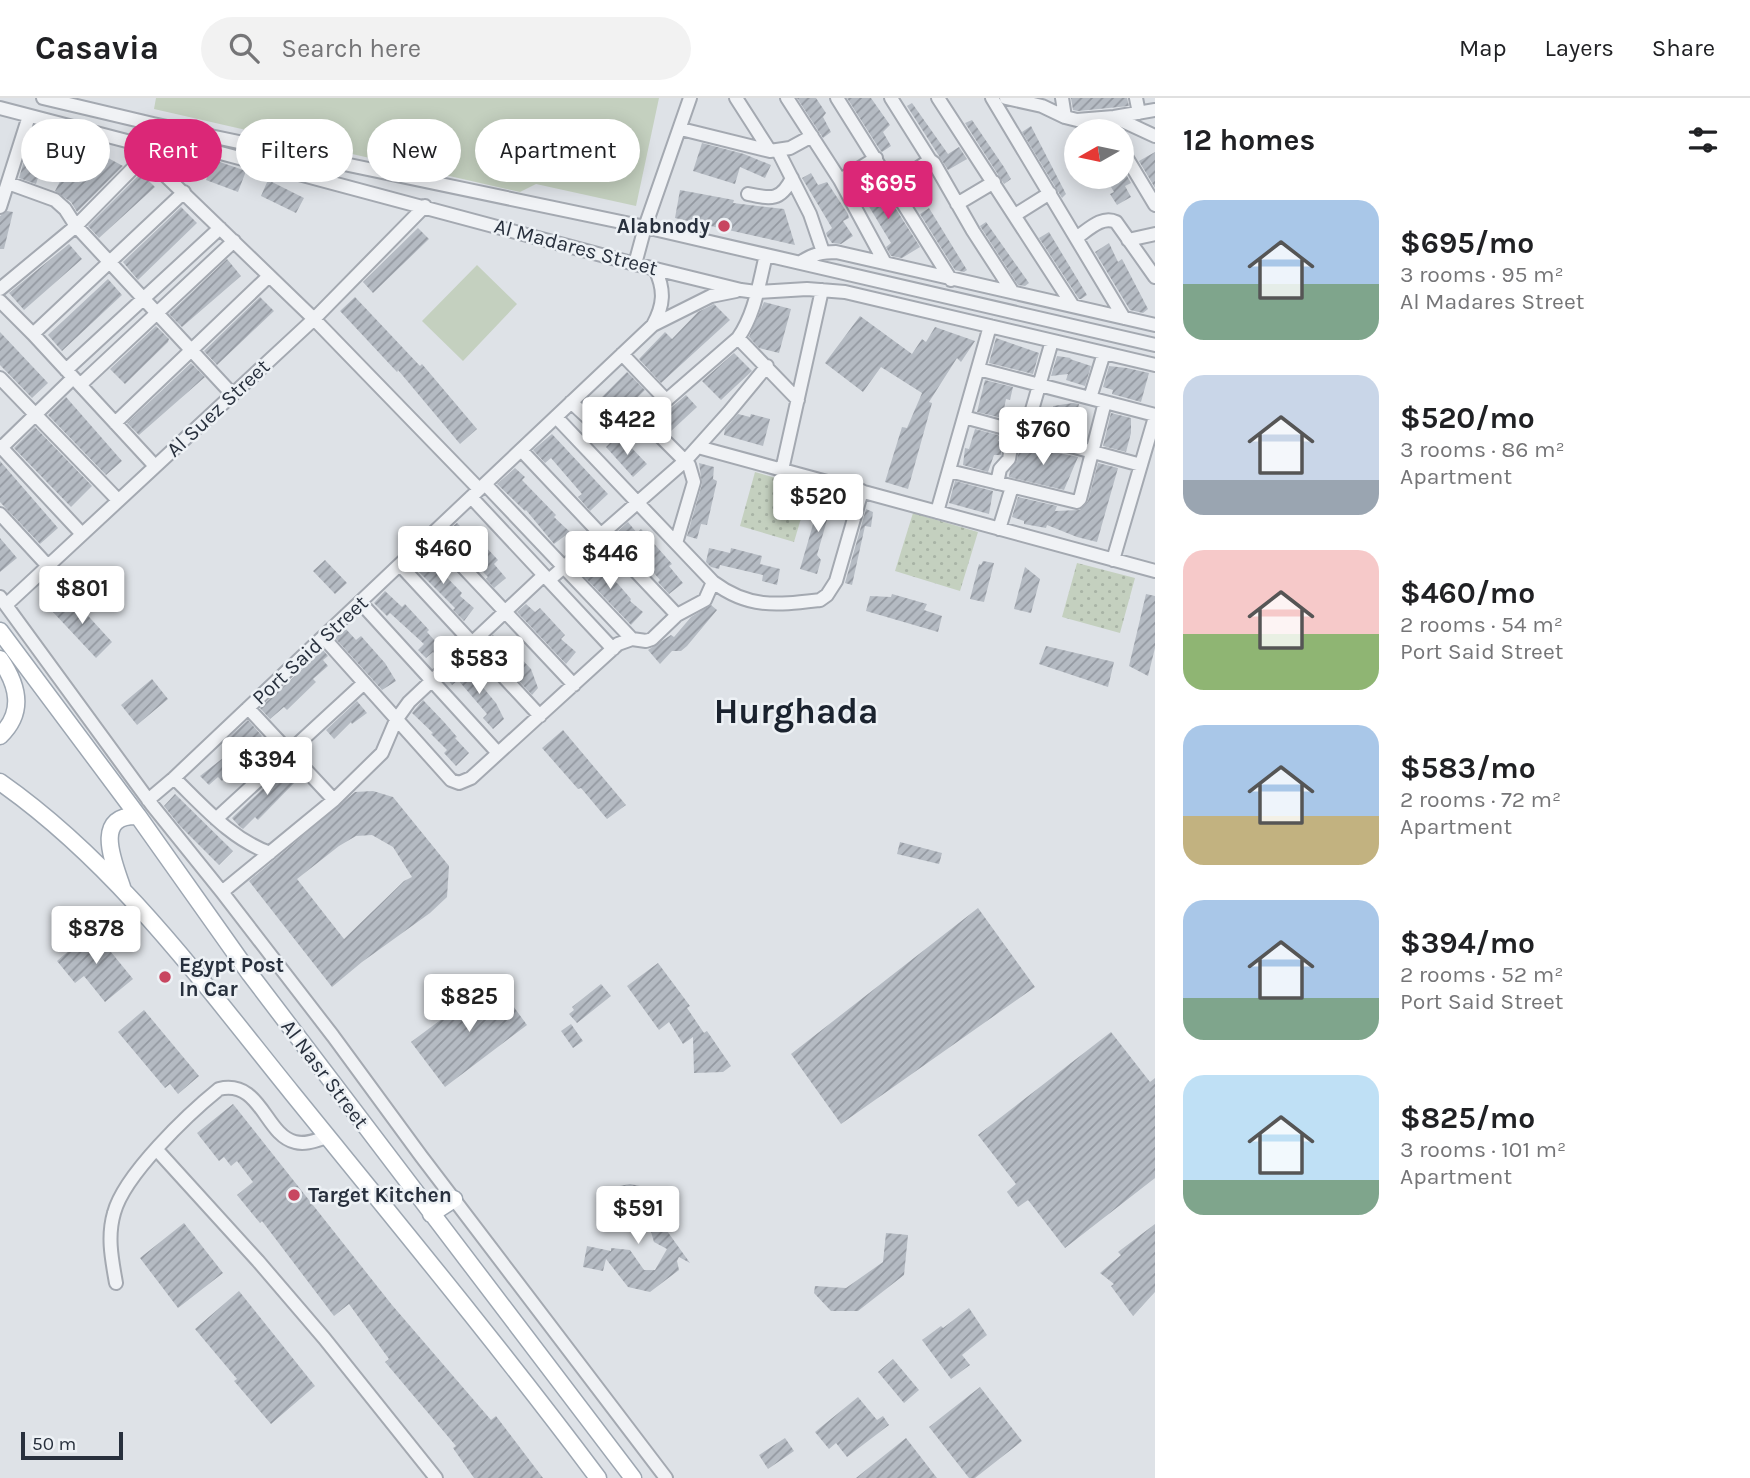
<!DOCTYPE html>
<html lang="en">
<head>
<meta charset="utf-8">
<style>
  :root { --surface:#fff; --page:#f2f2f2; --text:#202124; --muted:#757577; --line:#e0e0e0; --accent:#db2777 }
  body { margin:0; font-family:Karla,sans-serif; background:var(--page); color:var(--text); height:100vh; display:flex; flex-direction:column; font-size:26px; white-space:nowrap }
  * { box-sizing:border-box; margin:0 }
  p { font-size:23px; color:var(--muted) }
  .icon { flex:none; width:38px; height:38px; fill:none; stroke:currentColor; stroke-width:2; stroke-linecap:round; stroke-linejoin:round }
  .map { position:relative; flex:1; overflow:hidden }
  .sheet { display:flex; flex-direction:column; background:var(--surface); width:595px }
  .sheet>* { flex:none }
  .banner { position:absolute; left:21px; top:21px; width:665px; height:63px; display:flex; gap:14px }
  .needle { width:46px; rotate:261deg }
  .fabs { position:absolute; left:1064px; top:21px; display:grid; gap:14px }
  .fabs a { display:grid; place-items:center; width:70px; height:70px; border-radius:50%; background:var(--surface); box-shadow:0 4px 18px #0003; font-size:35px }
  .scale { position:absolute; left:21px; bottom:18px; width:102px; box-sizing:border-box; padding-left:7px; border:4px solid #28303d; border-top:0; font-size:19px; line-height:24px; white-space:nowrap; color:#28303d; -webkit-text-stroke:5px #edf1f5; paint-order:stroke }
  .price { position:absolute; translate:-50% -60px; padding:0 16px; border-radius:7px; background:#fff; color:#222; font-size:23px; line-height:46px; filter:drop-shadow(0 2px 4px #0008) }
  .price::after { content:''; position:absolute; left:50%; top:42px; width:21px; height:16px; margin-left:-10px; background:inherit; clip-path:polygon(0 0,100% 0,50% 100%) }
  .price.current { background:var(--accent); color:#fff }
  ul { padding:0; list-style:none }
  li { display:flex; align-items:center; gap:21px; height:175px; padding:0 28px }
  li span { display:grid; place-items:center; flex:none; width:196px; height:140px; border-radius:21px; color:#555 }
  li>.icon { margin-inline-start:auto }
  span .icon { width:84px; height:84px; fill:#fffc; stroke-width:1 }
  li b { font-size:30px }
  h2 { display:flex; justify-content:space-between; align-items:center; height:84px; padding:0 28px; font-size:30px }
  .tag { padding:0 24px; border-radius:32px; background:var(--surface); box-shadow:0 4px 18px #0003; font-size:24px; line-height:63px }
  .tag.current { background:var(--accent); color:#fff }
  header { display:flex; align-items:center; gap:42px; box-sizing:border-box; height:98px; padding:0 35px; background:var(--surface); border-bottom:2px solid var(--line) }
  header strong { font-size:33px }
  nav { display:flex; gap:38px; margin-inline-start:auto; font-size:24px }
  .search { width:490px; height:63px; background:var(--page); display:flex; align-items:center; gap:18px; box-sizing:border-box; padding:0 24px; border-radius:38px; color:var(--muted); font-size:26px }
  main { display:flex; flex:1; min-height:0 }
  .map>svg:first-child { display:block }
</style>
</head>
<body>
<header>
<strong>Casavia</strong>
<div class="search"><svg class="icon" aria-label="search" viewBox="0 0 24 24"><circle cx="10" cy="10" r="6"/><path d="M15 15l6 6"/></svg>Search here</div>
<nav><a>Map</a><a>Layers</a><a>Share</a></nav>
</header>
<main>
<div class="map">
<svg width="1155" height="1380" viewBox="0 0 1155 1380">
  <defs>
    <pattern id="park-dots" width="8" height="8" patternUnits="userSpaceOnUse" patternTransform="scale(1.75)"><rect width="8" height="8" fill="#c4d0bf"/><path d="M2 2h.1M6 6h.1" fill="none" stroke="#a8b3a5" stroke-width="1.8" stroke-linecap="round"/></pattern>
    <pattern id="building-hatch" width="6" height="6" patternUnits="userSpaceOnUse" patternTransform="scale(1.75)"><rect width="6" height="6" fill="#b5bbc3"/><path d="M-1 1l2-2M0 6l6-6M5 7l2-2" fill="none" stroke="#9398a0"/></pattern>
  </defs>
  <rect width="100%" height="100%" fill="#dee2e7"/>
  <!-- grass -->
  <path fill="#c4d0bf" d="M156,0H659L636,108L536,86L520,94L154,11Z
    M477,167L517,206L463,263L422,223Z"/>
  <!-- park -->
  <path fill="url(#park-dots)" d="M755,374L810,390L794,444L740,428Z
    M913,415L978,434L960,493L895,473Z
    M1077,465L1135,480L1120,535L1062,519Z"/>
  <!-- building -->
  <path fill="url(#building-hatch)" fill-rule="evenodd" d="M797,0H816L826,15L823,19L831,34L823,40Z
    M847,0H871L890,27L883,34L891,48L882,54L880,52Z
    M1071,0H1127L1129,8L1078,13L1073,12Z
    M912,5L948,56L959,49L967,61L948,72L907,8Z
    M972,22L1004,69L1011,81L1004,86L965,25Z
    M1031,28L1066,96L1062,100L1022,34Z
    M33,33L51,39L36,86L19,80Z
    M80,45L123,68L77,114L71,104L55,93Z
    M702,45L744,56L771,67L765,80L740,69L735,86L693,73Z
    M1155,54V90L1139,63Z
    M214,62L246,73L238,94L206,82Z
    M1123,71L1131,85L1125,88L1131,99L1117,107L1110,96L1114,94L1105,79H1122Z
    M811,75L818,87L827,84L848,116L849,120L843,123L853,138L841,146L832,145L827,138L826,135L832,130L802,80Z
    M142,76L155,89L99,140L88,128L139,77Z
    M268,82L304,100L296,115L261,98Z
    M861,83L868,89L875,86L885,101L889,100L920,149L902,160L891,158L886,149L891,145L868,107L864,108L854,88Z
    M680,92L734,102L733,105L784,111L795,147L675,120Z
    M181,109L197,125L138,182L123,164Z
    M929,110L967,172L964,174L955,172L920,116Z
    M7,113L13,114L4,151H0V118Z
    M986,124L1029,185L1025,188L1018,187L980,128Z
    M418,130L429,141L373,195L363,184Z
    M1049,134L1087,197L1081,201H1079L1039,140Z
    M1109,145L1118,164L1122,161L1148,211L1143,215L1130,212L1095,154Z
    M69,146L82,161L24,212L9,195Z
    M227,161L241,178L182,229L169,216Z
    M108,181L122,197L62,253L48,237Z
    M260,199L274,213L217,267L204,253Z
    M355,199L420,268L422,266L477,331L460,346L398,272L397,274L340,213Z
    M764,204L791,211L779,255L759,250L749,239Z
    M714,206L730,222L661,285L639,261L665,234L672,241L698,214Z
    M860,218L912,256L922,241L926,244L935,229L975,243L961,264L957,260L929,304L932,305L908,391L885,384L902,329L907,330L922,295L881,269L863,294L825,265Z
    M156,228L169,241L168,244L125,286L110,271Z
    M0,234L48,285L32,300L0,267Z
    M996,240L1039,255L1033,276L989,265Z
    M734,255L752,273L721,302L702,283Z
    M1057,258L1071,260L1070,261L1091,268L1085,288L1066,282L1068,276L1051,278Z
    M191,265L205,279L139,337L127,325Z
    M1109,268L1127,270L1149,275L1141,304L1112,296L1113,292L1103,289Z
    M627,274L645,292L614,322L597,304Z
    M985,282L1013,289L1010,302L1006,301L1002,320L977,314Z
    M686,297L697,309L670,334L658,321Z
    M66,299L122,363L106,377L48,317Z
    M1073,305L1079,306L1075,324L1056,327L1053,308Z
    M1111,315L1131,320V335L1126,354L1103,348Z
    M738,316L750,319L751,316L770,321L763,348L724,337L725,331Z
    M35,329L92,388L71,409L14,350Z
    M975,331L998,337L1000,339L998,343H1003L1001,357H994L988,374L963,367L965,350L969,351Z
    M552,336L608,396L590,413L578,399L582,396L551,360L545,365L533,352Z
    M625,343L647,366L633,379L606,349L611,344Z
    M1020,347L1078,359L1064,392L1009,379L1010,372L1017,363Z
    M0,363L58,430L40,446L0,404Z
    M699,365L714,369L713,381L717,383L707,427L701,426L697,441L687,438L702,386Z
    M1098,365L1118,370L1097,444L1077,439L1047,427L1046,430L1024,426V423L1012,419L1018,399L1057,408L1055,413L1080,412L1088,403Z
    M515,370L525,379L522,382L556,417L554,419L570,434L554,446L526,412L525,413L497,386Z
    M955,383L993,393L989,416L949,405Z
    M821,399L840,403L836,417L829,415L817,457L821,462L817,476L800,471Z
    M866,411L873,414L871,429L865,428L852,487L845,485Z
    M628,424L637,435L641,431L672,466L669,468L683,485L669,496L658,484L660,482L626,443L622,446L614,437Z
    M457,425L466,434L469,431L498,462L494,466L506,480L494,490L486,481L488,479L473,464L474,463L444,436Z
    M0,440L17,460L0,474Z
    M709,450L730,455L731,450L762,458L760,466L780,471L777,487L762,483L763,477L720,467L719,471L711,469L706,464Z
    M424,456L462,495L460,498L474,510L464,523L453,512L455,510L412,467Z
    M588,460L618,486L631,501L630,503L643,514L631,527L576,470Z
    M325,462L347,485L335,496L313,473Z
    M983,463L994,465L984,504L970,501L979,466L981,467Z
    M1025,469L1040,481L1031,515L1014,511Z
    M385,493L402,509L405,506L429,532L427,534L447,556L441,562L433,554L426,560L418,552L424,546L390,515L387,518L374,505Z
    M892,496L927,506L924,512L942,518L938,534L866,513L870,498L891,499Z
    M1146,496L1155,498V550L1148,578L1129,568Z
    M69,497L112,544L96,560L52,513Z
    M526,506L535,514L540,510L565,537L561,541L576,554L566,566L517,514Z
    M711,507L717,512L687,548L681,553H672L660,566L648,552L671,537L674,539L691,519Z
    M345,530L356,542L361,538L385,565L396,583L382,592L335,540Z
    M493,537L502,547L505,544L531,571L538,590L532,597L484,545Z
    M1046,548L1114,564L1108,589L1039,566Z
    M323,552L328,558L323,562L328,568L313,581L316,584L287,612L284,609L270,621L260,610Z
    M459,569L469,578L471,575L496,605L504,621L493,631L483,620L487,616L458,582L452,587L447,581Z
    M152,581L168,601L137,627L121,607Z
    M423,602L444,624L457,639L455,640L469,655L456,668L444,655L447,652L431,636L433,635L412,615Z
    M357,603L367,615L352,626L351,624L334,641L326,632Z
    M248,622L262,638L242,657L246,661L236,671L222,683L218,679L209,687L200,678L232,653L224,644Z
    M563,632L626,707L607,721L581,690L578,691L542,650Z
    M289,666L300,679L258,722L255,719L243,731L240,729L232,720Z
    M373,693L393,699L449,768L447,799L430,815L362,864L332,889L249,783L355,694ZM372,737L393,749L412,779L404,783L344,841L297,781L339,748L356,738Z
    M175,696L233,753L219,767L180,728L164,708Z
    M900,744L942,755L939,766L897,756Z
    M978,810L1035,889L841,1026L791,956Z
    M93,832L133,881L105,904L84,878L75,885L57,863Z
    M658,865L690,908L687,910L704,935L707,933L731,968L723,974L694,975L693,939L683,946L669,924L659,932L627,888Z
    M494,882L527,927L445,989L411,944Z
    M601,886L611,898L577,925L569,916L574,912L572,909Z
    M144,912L199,978L178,996L170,986L165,990L118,934Z
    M571,926L583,943L573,950L561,933Z
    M1111,934L1150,984L1155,980V1080L1065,1150L1028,1102L1018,1109L1007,1094L1016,1086L978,1037Z
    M233,1006L392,1207L491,1322L496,1318L543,1380H474L453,1350L456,1348L385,1264L389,1261L349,1206L334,1218L262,1123L260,1125L237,1097L253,1084L237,1063L231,1068L224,1059L219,1063L197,1035Z
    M630,1086L650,1090L647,1105L690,1165L679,1159L677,1163L679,1172L650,1194L628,1189L606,1161L603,1173L583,1169L587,1148L611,1153V1150L630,1152L644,1172H655L667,1151L654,1144L647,1120L642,1125L627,1107L621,1108L622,1101L614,1100L609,1090Z
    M184,1125L223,1175L178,1210L140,1160Z
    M1155,1126V1194L1133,1218L1111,1188L1114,1186L1100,1175L1121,1157L1118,1154Z
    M886,1135L908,1137L904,1177L858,1213H831L814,1195L815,1188L846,1190L883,1164Z
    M239,1193L315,1288L271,1326L234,1283L237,1281L195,1231Z
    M969,1210L987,1237L962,1257L970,1267L951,1281L922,1242L941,1228L943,1230Z
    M893,1261L919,1292L904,1305L878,1274Z
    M980,1289L1022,1343L975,1380H969L929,1329Z
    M858,1299L877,1322L883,1318L889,1327L847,1359L836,1345L829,1351L815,1334Z
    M785,1340L794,1353L768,1371L759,1357Z
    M906,1340L937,1380H856Z"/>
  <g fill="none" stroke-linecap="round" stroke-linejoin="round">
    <defs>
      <path id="minor" d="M43,0L153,26L645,129L1155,247
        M736,0L770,53
        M787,0L840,82L885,165
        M837,0L951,182
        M891,0L930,62L934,65L973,133L1012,193
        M938,0L1073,208
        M992,0L1124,220
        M1006,0L1042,8L1065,19L1077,22L1114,19L1155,12
        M1062,0L1065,19
        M1136,0L1139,15
        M0,10L146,48L198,49L635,166L741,192L756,194L807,191L845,194L1155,267
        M1114,19L1155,38
        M1104,20L1111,33
        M681,31L770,53L790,50L812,38
        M1122,52L1155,107
        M778,53L810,116L823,154
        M145,58L314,221L479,391
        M840,82L876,60
        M8,85L55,102L65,111L76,128L232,296
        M893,87L930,62
        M748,96C771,101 781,103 792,80
        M957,106L994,84
        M0,109L29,18
        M1015,117L1050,95
        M1076,140C1088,132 1102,117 1116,124L1155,179
        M1128,142L1155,136
        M801,164C813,156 822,154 836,154L1155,227
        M635,166L645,129L690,0
        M0,191L76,128L145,58L153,26
        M0,203L33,236L155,368
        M653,227C664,207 665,192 655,171
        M33,236L184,94
        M738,240L798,302
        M622,256L666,302
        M978,271L1155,317
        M66,272L220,130
        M0,280L118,402
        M80,287L234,143
        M1090,300L1104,255
        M571,304L601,332L612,336L641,331L659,337L689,367L694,384L676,445
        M556,319L713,484C749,511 777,507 820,502L827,497L836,483L862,393
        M964,319L1141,367
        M115,325L269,178
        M632,332L738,240C755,216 759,185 766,157
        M1025,336L1052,243
        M0,348L82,436
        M698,349L1155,473
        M0,351L73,280
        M521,352L677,517
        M782,372L822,192
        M949,373L1077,404L1080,401L1105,304
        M997,385L1000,371L1009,361L1014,333
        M485,386L632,541
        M471,399L613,551
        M937,414L990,228
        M0,416L48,468
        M999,431L1012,389
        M432,436L574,587
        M1113,462L1155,319
        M400,467L540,618
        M549,482L685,363L729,314L767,268
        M0,499L152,707L222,794L333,938L421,1058L666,1380
        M360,504L498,655
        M6,507L314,221L425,108
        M323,539L451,682L459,685L471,680L618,546L632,541L646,543L652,541L677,517L705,502L713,484
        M248,610L334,702
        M174,680C204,709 231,741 270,755
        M148,702L174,680L653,227L711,198L736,193
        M216,721L364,585
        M222,794L334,702L382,655L396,622L409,604L544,477
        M157,1052L258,1163L324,1240L436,1380
        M116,1185C112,1162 107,1139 114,1115C124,1077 188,1016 219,991C261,981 265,1037 295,1044C306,1047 317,1042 327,1039"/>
      <path id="major" d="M0,533L138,718L250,876L633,1380
        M0,561C18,587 25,614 0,638
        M0,684C117,766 203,885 292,995C395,1122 500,1249 598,1380
        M122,789C114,765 92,716 138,718
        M431,1116L454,1101"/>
    </defs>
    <!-- minor casing -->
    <use href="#minor" stroke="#a4a9b1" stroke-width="16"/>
    <!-- major casing -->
    <use href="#major" stroke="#9ea7b2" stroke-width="19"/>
    <!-- minor -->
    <use href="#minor" stroke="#f0f2f5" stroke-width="12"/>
    <!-- major -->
    <use href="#major" stroke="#fff" stroke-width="16"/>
  </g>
  <!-- markers -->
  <g fill="#c84660" stroke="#edf1f5" stroke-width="2.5">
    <circle cx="724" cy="128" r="7"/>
    <circle cx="165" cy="879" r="7"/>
    <circle cx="294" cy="1097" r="7"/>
  </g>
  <g text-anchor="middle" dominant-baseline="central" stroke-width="5" stroke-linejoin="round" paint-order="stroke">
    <!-- poi labels -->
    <g font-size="21" font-weight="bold" fill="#28303d" stroke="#edf1f5" text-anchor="start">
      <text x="710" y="128" text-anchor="end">Alabnody</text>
      <text x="179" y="867">Egypt Post<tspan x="179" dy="24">In Car</tspan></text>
      <text x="308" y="1097">Target Kitchen</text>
    </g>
    <!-- street labels -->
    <g font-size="21" fill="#28303d" stroke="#edf1f5">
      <text transform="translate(576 149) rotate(15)">Al Madares Street</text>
      <text transform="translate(218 310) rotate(-43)">Al Suez Street</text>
      <text transform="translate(310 552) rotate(-43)">Port Said Street</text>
      <text transform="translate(325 976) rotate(53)">Al Nasr Street</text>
    </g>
    <!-- town labels -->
    <g font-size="35" font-weight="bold" fill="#1a222e" stroke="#edf1f5">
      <text x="796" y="613">Hurghada</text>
    </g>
  </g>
</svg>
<div class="fabs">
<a><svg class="needle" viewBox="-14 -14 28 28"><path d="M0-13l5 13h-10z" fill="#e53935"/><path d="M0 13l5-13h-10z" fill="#757577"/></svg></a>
</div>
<div class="scale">50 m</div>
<b class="price current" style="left:888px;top:123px">$695</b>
<b class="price" style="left:627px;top:359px">$422</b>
<b class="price" style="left:1043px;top:369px">$760</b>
<b class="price" style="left:818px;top:436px">$520</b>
<b class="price" style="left:443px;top:488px">$460</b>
<b class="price" style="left:610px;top:493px">$446</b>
<b class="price" style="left:82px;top:528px">$801</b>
<b class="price" style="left:479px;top:598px">$583</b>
<b class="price" style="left:267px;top:699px">$394</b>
<b class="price" style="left:96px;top:868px">$878</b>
<b class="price" style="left:469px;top:936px">$825</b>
<b class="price" style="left:638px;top:1148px">$591</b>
<div class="banner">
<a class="tag">Buy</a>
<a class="tag current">Rent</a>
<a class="tag">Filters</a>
<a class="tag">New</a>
<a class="tag">Apartment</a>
</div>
</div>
<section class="sheet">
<h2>12 homes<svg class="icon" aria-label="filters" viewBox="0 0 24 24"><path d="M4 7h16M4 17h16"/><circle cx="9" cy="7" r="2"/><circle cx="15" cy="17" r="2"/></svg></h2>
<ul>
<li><span style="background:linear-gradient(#a9c7e8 60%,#7fa58c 0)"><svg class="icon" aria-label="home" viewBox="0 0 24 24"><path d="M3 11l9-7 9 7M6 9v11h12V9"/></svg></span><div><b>$695/mo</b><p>3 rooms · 95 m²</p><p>Al Madares Street</p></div></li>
<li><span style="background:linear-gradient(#c9d6e8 75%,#9aa5b1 0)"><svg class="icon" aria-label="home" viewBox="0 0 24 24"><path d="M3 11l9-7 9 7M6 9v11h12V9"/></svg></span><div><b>$520/mo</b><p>3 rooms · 86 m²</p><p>Apartment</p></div></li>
<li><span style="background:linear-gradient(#f6c9c9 60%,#8fb573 0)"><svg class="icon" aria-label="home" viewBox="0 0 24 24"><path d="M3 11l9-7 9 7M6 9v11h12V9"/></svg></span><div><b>$460/mo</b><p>2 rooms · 54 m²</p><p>Port Said Street</p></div></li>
<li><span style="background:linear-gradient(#a9c7e8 65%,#c2b280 0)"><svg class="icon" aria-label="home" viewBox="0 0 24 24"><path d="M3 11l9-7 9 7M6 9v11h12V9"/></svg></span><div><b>$583/mo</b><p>2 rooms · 72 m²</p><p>Apartment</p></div></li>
<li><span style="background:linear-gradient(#a9c7e8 70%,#7fa58c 0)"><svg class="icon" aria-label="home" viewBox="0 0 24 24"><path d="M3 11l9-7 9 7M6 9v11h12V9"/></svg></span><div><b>$394/mo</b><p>2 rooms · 52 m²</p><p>Port Said Street</p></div></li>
<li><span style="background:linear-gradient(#bfe0f5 75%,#7fa58c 0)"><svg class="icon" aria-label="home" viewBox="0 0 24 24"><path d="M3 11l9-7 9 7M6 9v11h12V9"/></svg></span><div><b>$825/mo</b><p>3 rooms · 101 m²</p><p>Apartment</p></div></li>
</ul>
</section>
</main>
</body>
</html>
